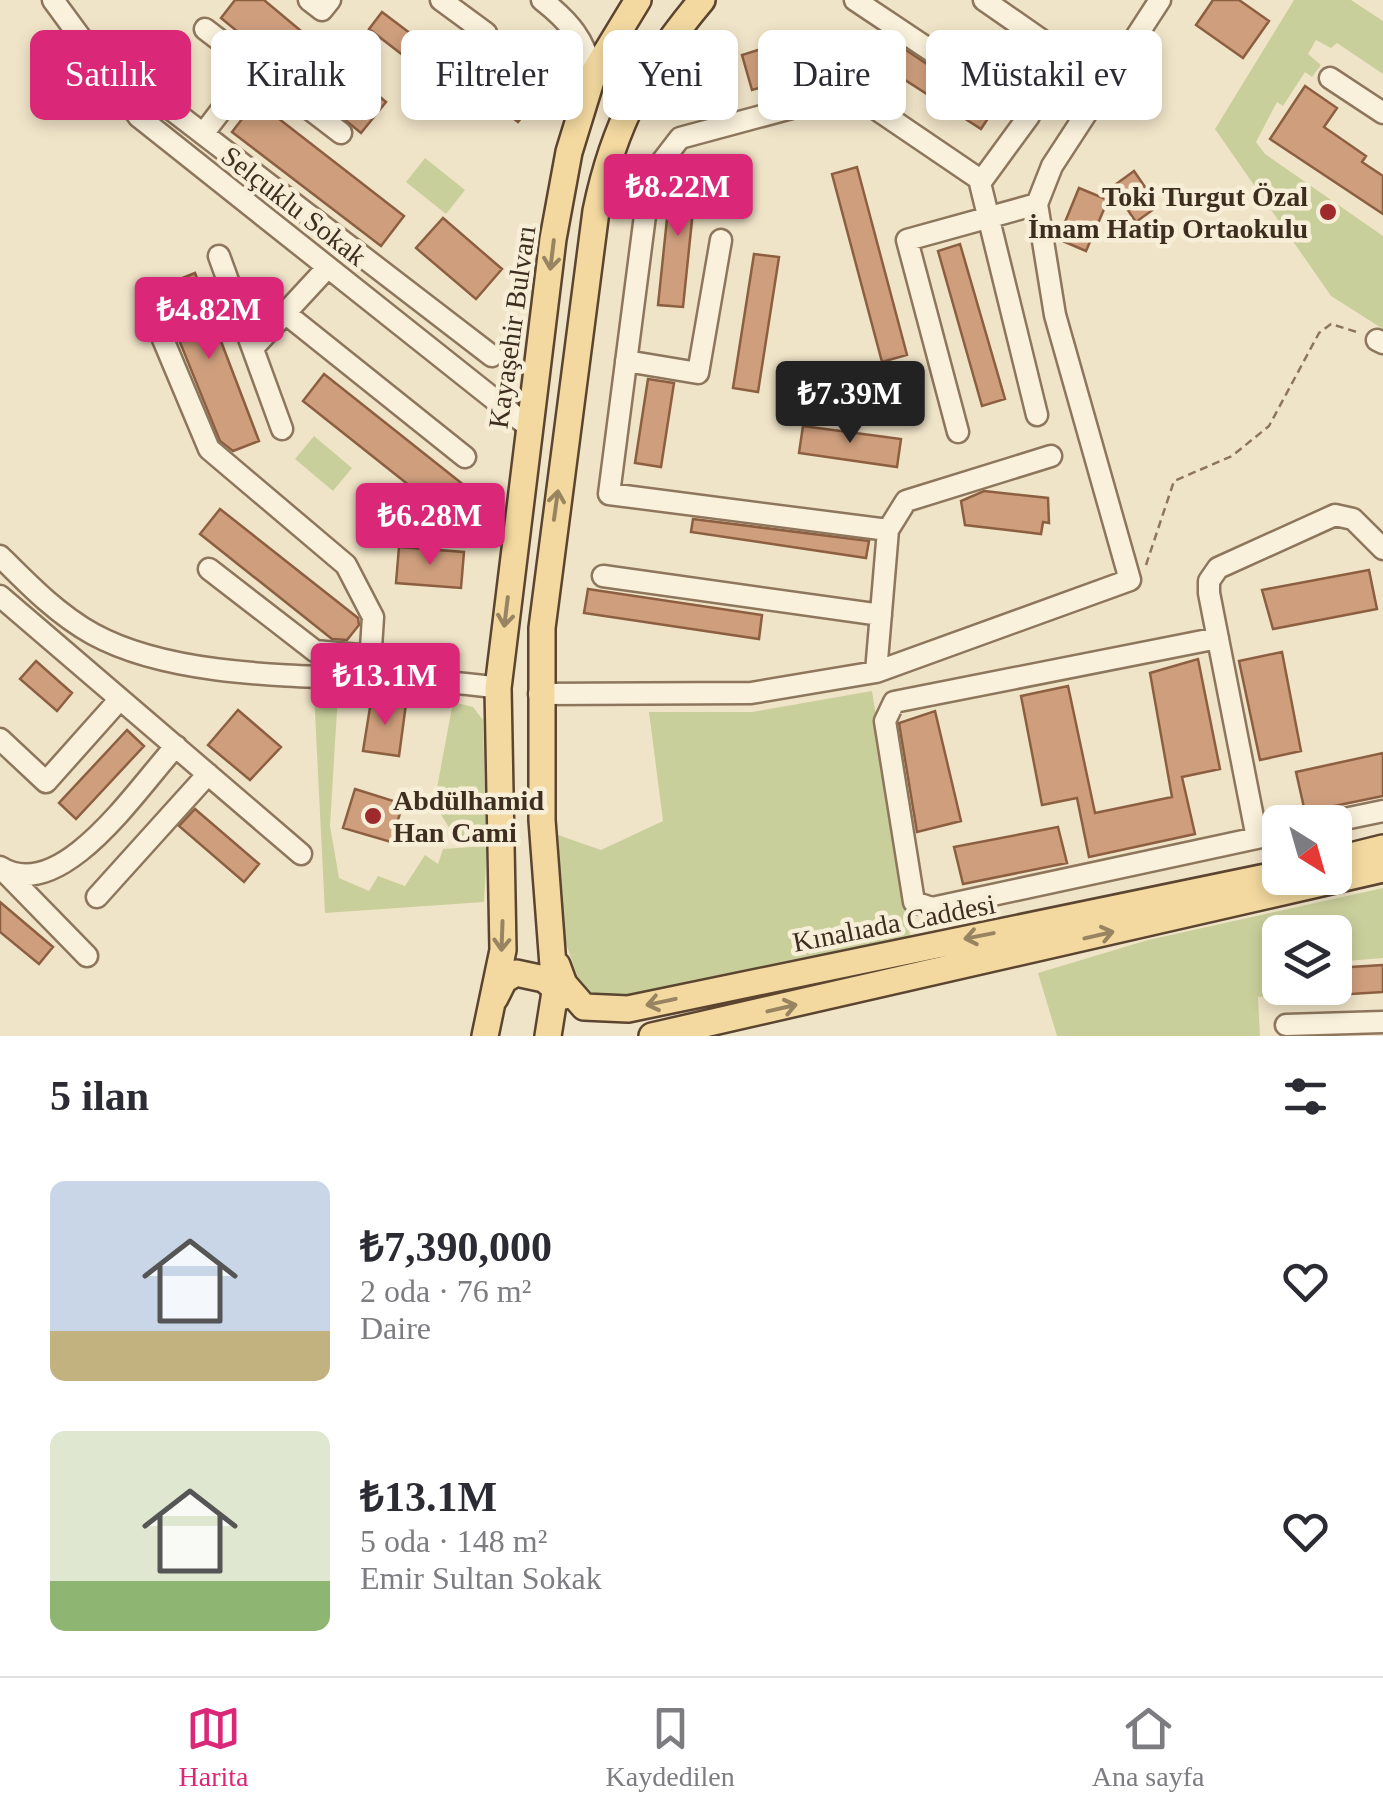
<!DOCTYPE html>
<html lang="tr">
<head>
<meta charset="utf-8">
<style>
  :root { --surface:#fff; --page:#f2f2f3; --text:#2b2b33; --muted:#7c7c81; --line:#e1e1e2; --accent:#db2777 }
  body { margin:0; font-family:Georgia,serif; background:var(--page); color:var(--text); height:100vh; display:flex; flex-direction:column; font-size:38px; white-space:nowrap }
  * { box-sizing:border-box; margin:0 }
  p { font-size:32px; color:var(--muted) }
  .icon { flex:none; width:55px; height:55px; fill:none; stroke:currentColor; stroke-width:2; stroke-linecap:round; stroke-linejoin:round }
  .map { position:relative; height:1036px; overflow:hidden }
  .panel { display:flex; flex-direction:column; background:var(--surface); flex:1 }
  .panel>* { flex:none }
  .guide { position:absolute; left:30px; top:30px; width:1325px; height:90px; display:flex; gap:20px }
  .needle { width:65px; rotate:143deg }
  .buttons { position:absolute; left:1262px; top:805px; display:grid; gap:20px }
  .buttons a { display:grid; place-items:center; width:90px; height:90px; border-radius:15px; background:var(--surface); box-shadow:0 5px 15px #0003; font-size:50px }
  .price { position:absolute; translate:-50% -85px; padding:0 22px; border-radius:10px; background:var(--accent); color:#fff; font-size:32px; line-height:65px; filter:drop-shadow(0 2px 5px #0008) }
  .price::after { content:''; position:absolute; left:50%; top:60px; width:30px; height:22px; margin-left:-15px; background:inherit; clip-path:polygon(0 0,100% 0,50% 100%) }
  .price.active { background:#222; color:#fff }
  ul { padding:0; list-style:none }
  li { display:flex; align-items:center; gap:30px; height:250px; padding:0 50px }
  li span { display:grid; place-items:center; flex:none; width:280px; height:200px; border-radius:15px; color:#555 }
  li>.icon { margin-inline-start:auto }
  span .icon { width:120px; height:120px; fill:#fffc; stroke-width:1 }
  li b { font-size:42px }
  h2 { display:flex; justify-content:space-between; align-items:center; height:120px; padding:0 50px; font-size:42px }
  .chip { padding:0 35px; border-radius:15px; background:var(--surface); box-shadow:0 5px 15px #0003; font-size:35px; line-height:90px }
  .chip.active { background:var(--accent); color:#fff }
  .menu { display:flex; justify-content:space-around; align-items:center; height:140px; border-top:2px solid var(--line); background:var(--surface); font-size:28px; color:var(--muted) }
  .menu a { display:grid; justify-items:center; gap:5px }
  .menu .active { color:var(--accent) }
  .map>svg:first-child { display:block }
</style>
</head>
<body>
<div class="map">
<svg width="1383" height="1036" viewBox="0 0 1383 1036">
  <rect width="100%" height="100%" fill="#f0e4c8"/>
  <!-- green -->
  <path fill="#c9cf9b" d="M1294,0H1351L1383,21V74L1337,43L1331,48L1316,40L1308,54L1321,65L1312,77L1305,72L1283,106L1277,102L1256,142L1265,154L1383,236V329L1331,296L1215,129Z
    M425,158L465,190L446,214L406,182Z
    M314,436L352,468L333,491L295,459Z
    M872,691L910,936L675,993L600,1003L583,992L564,938L558,835L601,850L663,821L649,712H752Z
    M314,693L338,694L330,826L339,878L369,891L378,876L405,886L425,855L438,864L443,849L487,846L484,902L325,913Z
    M453,702L473,707L483,720L486,837L456,838L434,804Z
    M1383,888V958L1335,962V932H1280V988H1301L1302,994L1258,997L1260,1036H1057L1038,973L1148,940Z"/>
  <!-- building -->
  <path fill="#cf9f7d" stroke="#8d5f41" stroke-width="2.5" d="M235,0H264L386,102L361,133L221,18Z
    M1213,0H1239L1269,21L1243,58L1196,25Z
    M382,12L427,46L413,63L369,29Z
    M816,32L826,68L752,90L742,55Z
    M879,32L994,109L981,129L865,54Z
    M467,36L490,46L544,89L518,122L444,64Z
    M1028,48L1068,74L1056,92L1017,66Z
    M1305,86L1337,108L1324,127L1366,156L1362,162L1383,176V214L1270,139Z
    M256,101L404,216L381,246L232,132Z
    M857,167L907,355L882,362L832,174Z
    M672,171L697,172L683,307L658,305Z
    M1134,171L1158,206L1136,222L1112,187Z
    M1079,188L1108,200L1086,251L1058,239Z
    M443,218L502,269L476,299L416,248Z
    M960,244L1005,399L982,406L938,251Z
    M754,254L779,257L758,392L733,388Z
    M195,273L259,441L233,451L220,441L158,288Z
    M324,374L465,486L444,513L303,401Z
    M648,379L674,383L661,467L635,463Z
    M803,426L901,439L897,467L799,453Z
    M984,491L1048,498L1049,523L1043,522L1041,534L965,525L961,501Z
    M220,509L358,618L359,625L347,640L332,639L200,534Z
    M693,519L869,541L866,558L691,532Z
    M399,547L464,552L461,588L396,583Z
    M1369,570L1377,609L1273,629L1262,590Z
    M588,589L762,615L759,639L584,613Z
    M1282,652L1301,751L1260,760L1239,661Z
    M1198,659L1220,769L1182,777L1195,834L1089,857L1077,798L1042,805L1021,696L1068,686L1095,813L1172,797L1150,673Z
    M36,661L72,693L57,711L20,679Z
    M371,701L406,704L399,756L363,751Z
    M238,710L281,747L250,780L208,745Z
    M935,711L961,821L917,832L899,723Z
    M127,730L144,746L76,819L59,803Z
    M1383,753V796L1305,812L1296,772Z
    M355,789L403,804L391,842L343,828Z
    M195,809L259,864L244,882L179,826Z
    M1058,827L1067,863L963,884L954,847Z
    M0,902L53,947L39,964L0,932Z
    M1383,965V992L1335,995V968Z"/>
  <g fill="none" stroke-linecap="round" stroke-linejoin="round">
    <defs>
      <path id="minor" d="M53,0L139,117L529,427
        M309,0L322,10L330,0
        M441,0L486,33
        M542,0C570,22 584,39 593,74
        M855,0L1029,116L980,183L1037,415
        M984,0L1073,62
        M205,29L341,133
        M1330,78L1383,113
        M986,87L1024,28
        M159,100L492,356
        M203,134L254,67
        M982,181L851,92L680,138L650,177L609,494L888,530L906,501L1051,456
        M219,256L282,429
        M285,313L465,457
        M157,325L209,449L346,565L373,617L369,679
        M1377,340L1383,343
        M253,348L327,268
        M626,361L698,373L721,240
        M958,432L907,240L1037,204
        M0,556C28,584 57,614 93,634C199,692 378,669 498,688
        M209,569L315,651L370,656
        M603,576L881,615
        M0,596L301,854
        M1218,638L894,702L885,721L914,902L932,908L1280,833
        M876,672L888,530
        M539,694L751,693L876,672L1130,580L1055,315L1037,204L1052,166L1160,0
        M0,739L46,782L120,699
        M1330,822L1383,811
        M1257,838L1209,593V581L1218,568L1335,515L1353,519L1383,549
        M0,867C61,906 138,787 176,746
        M6,873L87,956
        M97,897L208,774
        M1286,1025L1383,1022"/>
      <path id="major" d="M1335,860L1383,848
        M557,965L564,984L584,1007L628,1009L1280,874
        M495,998L504,980L516,973L544,979L564,996
        M485,1036L503,950L498,688L553,239L569,152L593,74L638,0
        M548,1036L555,992L542,820V628L596,211C614,123 645,68 702,0
        M652,1036L1383,869"/>
    </defs>
    <!-- minor casing -->
    <use href="#minor" stroke="#8d765c" stroke-width="25"/>
    <!-- major casing -->
    <use href="#major" stroke="#5b4430" stroke-width="30"/>
    <!-- path -->
    <path stroke="#8d765c" stroke-width="2.5" stroke-dasharray="8 5" stroke-linecap="butt" d="M1146,565L1174,481L1232,456L1269,426L1319,333L1331,324L1360,333"/>
    <!-- minor -->
    <use href="#minor" stroke="#faf1dc" stroke-width="20"/>
    <!-- major -->
    <use href="#major" stroke="#f3d9a0" stroke-width="25"/>
  </g>
  <!-- one-way arrows -->
  <defs><path id="oneway-shaft" d="M-6 0H5M1.5-3L5.5 0L1.5 3" fill="none" stroke-width="1.6" stroke-linecap="round" stroke-linejoin="round" transform="scale(2.5)"/></defs>
  <g stroke="#988460">
    <use href="#oneway-shaft" transform="translate(552 255) rotate(97)"/>
    <use href="#oneway-shaft" transform="translate(556 505) rotate(-82)"/>
    <use href="#oneway-shaft" transform="translate(506 612) rotate(97)"/>
    <use href="#oneway-shaft" transform="translate(1099 935) rotate(-13)"/>
    <use href="#oneway-shaft" transform="translate(502 936) rotate(92)"/>
    <use href="#oneway-shaft" transform="translate(979 936) rotate(169)"/>
    <use href="#oneway-shaft" transform="translate(661 1002) rotate(168)"/>
    <use href="#oneway-shaft" transform="translate(782 1008) rotate(-13)"/>
  </g>
  <!-- markers -->
  <g fill="#9e2a2b" stroke="#f7eed8" stroke-width="4">
    <circle cx="1328" cy="212" r="10"/>
    <circle cx="373" cy="816" r="10"/>
  </g>
  <g text-anchor="middle" dominant-baseline="central" stroke-width="9" stroke-linejoin="round" paint-order="stroke">
    <!-- poi labels -->
    <g font-size="28" font-weight="bold" fill="#3d2e20" stroke="#f7eed8" text-anchor="end">
      <text x="1308" y="196">Toki Turgut Özal<tspan x="1308" dy="32">İmam Hatip Ortaokulu</tspan></text>
      <text x="393" y="800" text-anchor="start">Abdülhamid<tspan x="393" dy="32">Han Cami</tspan></text>
    </g>
    <!-- street labels -->
    <g font-size="28" fill="#3d2e20" stroke="#f7eed8">
      <text transform="translate(294 206) rotate(38)">Selçuklu Sokak</text>
      <text transform="translate(512 327) rotate(-82)">Kayaşehir Bulvarı</text>
      <text transform="translate(894 923) rotate(-11)">Kınalıada Caddesi</text>
    </g>
  </g>
</svg>
<div class="buttons">
<a><svg class="needle" viewBox="-14 -14 28 28"><path d="M0-13l5 13h-10z" fill="#e53935"/><path d="M0 13l5-13h-10z" fill="#7c7c81"/></svg></a>
<a><svg class="icon" aria-label="layers" viewBox="0 0 24 24"><path d="M12 4l9 5-9 5-9-5zM3 14l9 5 9-5"/></svg></a>
</div>
<b class="price" style="left:678px;top:239px">₺8.22M</b>
<b class="price" style="left:209px;top:362px">₺4.82M</b>
<b class="price active" style="left:850px;top:446px">₺7.39M</b>
<b class="price" style="left:430px;top:568px">₺6.28M</b>
<b class="price" style="left:385px;top:728px">₺13.1M</b>
<div class="guide">
<a class="chip active">Satılık</a>
<a class="chip">Kiralık</a>
<a class="chip">Filtreler</a>
<a class="chip">Yeni</a>
<a class="chip">Daire</a>
<a class="chip">Müstakil ev</a>
</div>
</div>
<section class="panel">
<h2>5 ilan<svg class="icon" aria-label="filters" viewBox="0 0 24 24"><path d="M4 7h16M4 17h16"/><circle cx="9" cy="7" r="2"/><circle cx="15" cy="17" r="2"/></svg></h2>
<ul>
<li><span style="background:linear-gradient(#c9d6e8 75%,#c2b280 0)"><svg class="icon" aria-label="home" viewBox="0 0 24 24"><path d="M3 11l9-7 9 7M6 9v11h12V9"/></svg></span><div><b>₺7,390,000</b><p>2 oda · 76 m²</p><p>Daire</p></div><svg class="icon" aria-label="heart" viewBox="0 0 24 24"><path d="M12 20l-8-8c-3-5 5-10 8-4 3-6 11-1 8 4z"/></svg></li>
<li><span style="background:linear-gradient(#dfe7d0 75%,#8fb573 0)"><svg class="icon" aria-label="home" viewBox="0 0 24 24"><path d="M3 11l9-7 9 7M6 9v11h12V9"/></svg></span><div><b>₺13.1M</b><p>5 oda · 148 m²</p><p>Emir Sultan Sokak</p></div><svg class="icon" aria-label="heart" viewBox="0 0 24 24"><path d="M12 20l-8-8c-3-5 5-10 8-4 3-6 11-1 8 4z"/></svg></li>
</ul>
</section>
<nav class="menu">
<a class="active"><svg class="icon" aria-label="map" viewBox="0 0 24 24"><path d="M3 6l6-2 6 2 6-2v14l-6 2-6-2-6 2zM9 4v14M15 6v14"/></svg>Harita</a>
<a><svg class="icon" aria-label="saved" viewBox="0 0 24 24"><path d="M7 4h10v16l-5-4-5 4z"/></svg>Kaydedilen</a>
<a><svg class="icon" aria-label="home" viewBox="0 0 24 24"><path d="M3 11l9-7 9 7M6 9v11h12V9"/></svg>Ana sayfa</a>
</nav>
</body>
</html>
